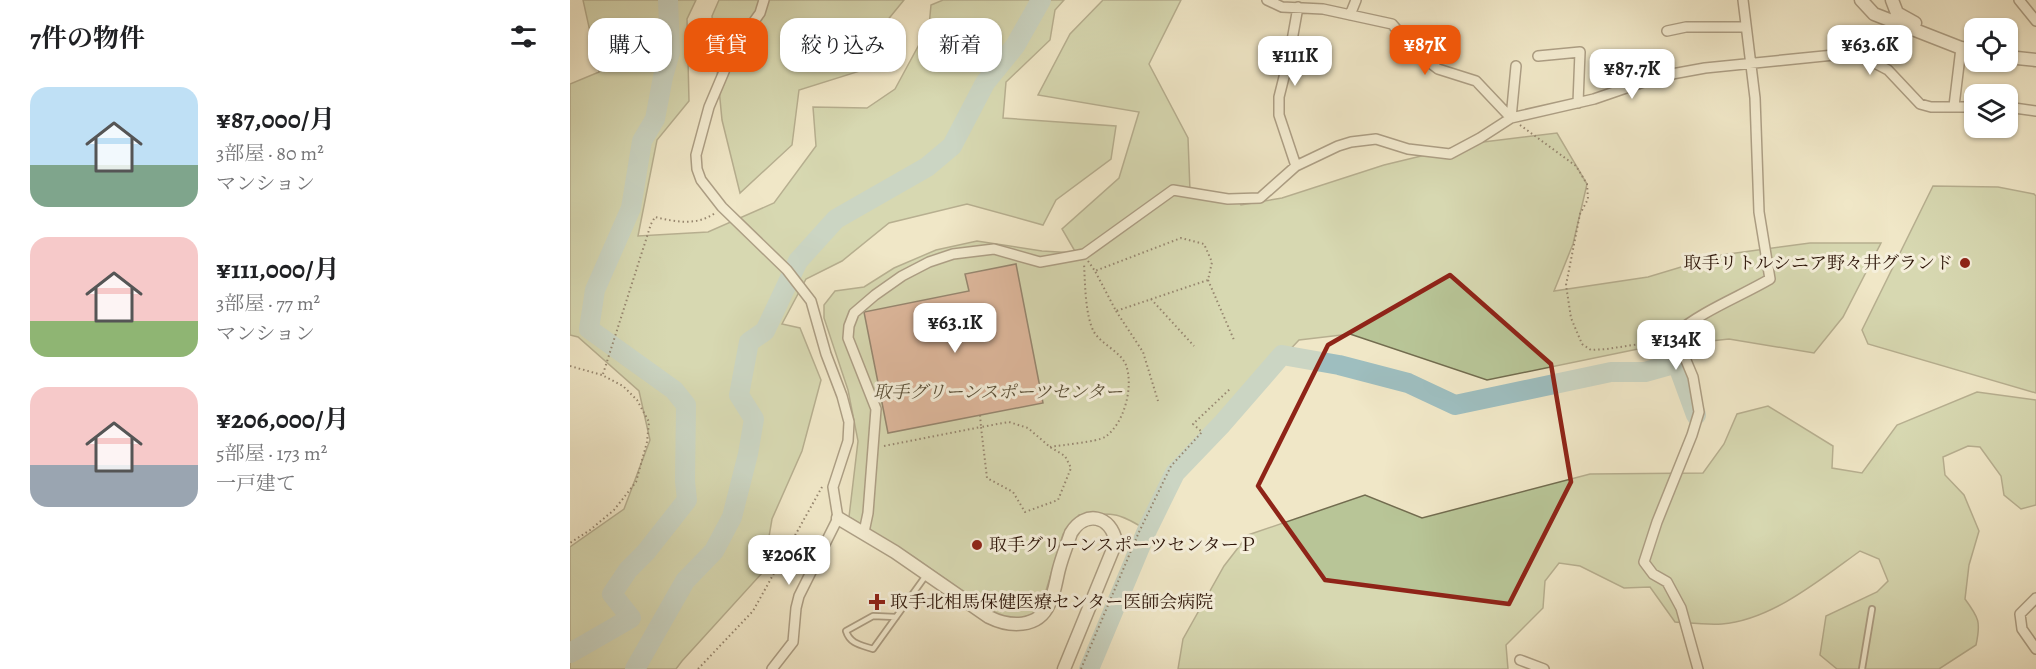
<!DOCTYPE html>
<html lang="ja">
<head>
<meta charset="utf-8">
<style>
  :root { --surface:#fff; --page:#f6f6f6; --text:#202124; --muted:#757577; --accent:#ea580c }
  body { margin:0; font-family:Alegreya,"Noto Serif JP",serif; background:var(--page); color:var(--text); height:100vh; display:flex; flex-direction:column; font-size:22px; white-space:nowrap }
  * { box-sizing:border-box; margin:0 }
  p { font-size:20px; color:var(--muted) }
  .icon { flex:none; width:33px; height:33px; fill:none; stroke:currentColor; stroke-width:2; stroke-linecap:round; stroke-linejoin:round }
  .map { position:relative; flex:1; overflow:hidden }
  .details { display:flex; flex-direction:column; background:var(--surface); width:570px }
  .details>* { flex:none }
  .hud { position:absolute; left:18px; top:18px; width:570px; height:54px; display:flex; gap:12px }
  .tools { position:absolute; left:1394px; top:18px; display:grid; gap:12px }
  .tools a { display:grid; place-items:center; width:54px; height:54px; border-radius:12px; background:var(--surface); box-shadow:0 2px 4px #0004; font-size:30px }
  .price { position:absolute; translate:-50% -51px; padding:0 14px; border-radius:12px; background:#fff; color:#222; font-size:20px; line-height:39px; filter:drop-shadow(0 2px 3px #0008) }
  .price::after { content:''; position:absolute; left:50%; top:36px; width:18px; height:14px; margin-left:-9px; background:inherit; clip-path:polygon(0 0,100% 0,50% 100%) }
  .price.current { background:var(--accent); color:#fff }
  ul { padding:0; list-style:none }
  li { display:flex; align-items:center; gap:18px; height:150px; padding:0 30px }
  li span { display:grid; place-items:center; flex:none; width:168px; height:120px; border-radius:18px; color:#555 }
  li>.icon { margin-inline-start:auto }
  span .icon { width:72px; height:72px; fill:#fffc; stroke-width:1 }
  li b { font-size:26px }
  h2 { display:flex; justify-content:space-between; align-items:center; height:72px; padding:0 30px; font-size:26px }
  .chip { padding:0 21px; border-radius:18px; background:var(--surface); box-shadow:0 2px 4px #0004; font-size:21px; line-height:54px }
  .chip.current { background:var(--accent); color:#fff }
  main { display:flex; flex:1; min-height:0 }
  .map>svg:first-child { display:block }
</style>
</head>
<body>
<main>
<section class="details">
<h2>7件の物件<svg class="icon" aria-label="filters" viewBox="0 0 24 24"><path d="M4 7h16M4 17h16"/><circle cx="9" cy="7" r="2"/><circle cx="15" cy="17" r="2"/></svg></h2>
<ul>
<li><span style="background:linear-gradient(#bfe0f5 65%,#7fa58c 0)"><svg class="icon" aria-label="home" viewBox="0 0 24 24"><path d="M3 11l9-7 9 7M6 9v11h12V9"/></svg></span><div><b>¥87,000/月</b><p>3部屋 · 80 m²</p><p>マンション</p></div></li>
<li><span style="background:linear-gradient(#f6c9c9 70%,#8fb573 0)"><svg class="icon" aria-label="home" viewBox="0 0 24 24"><path d="M3 11l9-7 9 7M6 9v11h12V9"/></svg></span><div><b>¥111,000/月</b><p>3部屋 · 77 m²</p><p>マンション</p></div></li>
<li><span style="background:linear-gradient(#f6c9c9 65%,#9aa5b1 0)"><svg class="icon" aria-label="home" viewBox="0 0 24 24"><path d="M3 11l9-7 9 7M6 9v11h12V9"/></svg></span><div><b>¥206,000/月</b><p>5部屋 · 173 m²</p><p>一戸建て</p></div></li>
</ul>
</section>
<div class="map">
<svg width="1466" height="669" viewBox="0 0 1466 669">
  <rect width="100%" height="100%" fill="#f0e7c7"/>
  <filter id="stains"><feTurbulence type="fractalNoise" baseFrequency=".00333" numOctaves="4"/><feColorMatrix values="0 0 0 0 .2 0 0 0 0 .09 0 0 0 0 .02 0 0 0 .5 -.17"/></filter>
  <radialGradient id="worn" r=".72"><stop offset=".6" stop-color="#630" stop-opacity="0"/><stop offset="1" stop-color="#630" stop-opacity=".3"/></radialGradient>
  <!-- green -->
  <path fill="#b8c597" stroke="#726c4f" stroke-width="1.5" d="M13,0H126L117,19L119,101L87,140L68,236L138,232L204,203L246,146L243,107L297,108L325,89L359,26L361,5L373,0H494L485,10L480,40L436,82L433,118L546,126L541,159L486,200L473,225L397,204L319,223L272,261L236,279L212,324L230,328L251,380L232,451L202,519L193,572L112,661L106,669H0V547L54,509L80,440L69,391L8,337L0,335V84L29,72Z
    M149,0H334L307,33L290,71L229,90L222,145L170,193L152,120L142,16Z
    M533,0H611L579,64L618,138L620,191L668,199L671,205L712,198L814,165L905,143L987,133L1017,184L1003,244L984,291L1078,277L1151,255L1240,243H1311L1273,317L1244,353L1159,339L1068,349L917,380L780,334L729,340L611,465L580,532C549,513 546,512 509,515L493,534L472,604L463,614L451,618L439,619L424,613L344,557L279,517L288,441L278,390L254,318V305L265,291L294,287L324,268L366,250L407,241L472,251L506,253L492,229L549,178L569,112L468,95L500,34Z
    M1363,186L1428,187L1464,194L1466,196V393L1298,344L1292,330Z
    M1407,392L1466,400V505L1451,509L1434,495L1431,476L1410,447L1398,446L1373,457L1375,475L1394,495L1409,531L1399,565L1395,599C1409,618 1411,622 1406,645L1369,669H1267L1250,655L1256,616L1307,592L1318,581L1309,559L1290,551C1251,579 1202,620 1152,624C1137,625 1120,623 1105,622L1080,587L1054,588L1010,566L989,563L975,581L973,608L936,645L938,669H608L613,639L654,566L678,535L795,495L852,518L1020,474L1133,473L1154,444L1167,414L1198,406L1263,446L1262,468L1292,473L1327,425Z"/>
  <g fill="none" stroke-linecap="round" stroke-linejoin="round">
    <!-- river -->
    <path stroke="#9ebebf" stroke-width="20" d="M0,653L61,618L42,594L58,570L76,552L117,500L115,481L116,405L104,390L19,329L25,290L61,208L72,141L85,119L93,77L100,52L98,0
      M65,669L115,581L144,551L162,517L178,454L184,419L169,395L179,342L195,331L228,261L266,219L357,167L382,146L415,83L445,46L471,0
      M519,669L578,528L605,473L652,424L712,355L769,365L838,383L885,405L1041,372H1075L1107,363L1126,415"/>
  </g>
  <!-- building -->
  <path fill="#c87e6c" stroke="#2b1307" stroke-width="1.5" d="M446,264L473,403L318,433L294,312L399,291L395,274Z"/>
  <g fill="none" stroke-linecap="round" stroke-linejoin="round">
    <defs>
      <path id="service" d="M326,617L303,616L276,631C280,644 291,645 303,649L357,574
        M1292,669L1302,609"/>
      <path id="minor" d="M194,0L190,13L162,52L153,74L139,107L126,155L127,169L131,180L152,207L217,270L241,301L256,354L272,396L279,422L278,441L263,487L268,518L229,596L226,608L223,642L202,669
        M697,0L712,7L753,9L822,24L847,53L868,69L906,81L941,118
        M1449,0L1466,21
        M780,15L786,0
        M1097,31L1116,27H1175
        M968,56L1010,52L1008,103
        M1384,106L1391,48
        M1437,107L1466,111
        M941,118L946,66
        M726,166L709,115V97L719,57L728,7
        M294,532L298,513L306,409L278,338L279,326L284,313L305,295L332,276L359,262L383,254L424,249L470,262L514,254L603,190L658,199L690,198L726,166L768,146L781,142L806,139L838,149L880,154L910,138L941,118L1024,99L1091,76L1135,68L1274,54L1295,58L1318,70L1350,104L1361,107H1404
        M1466,598L1450,614L1452,629L1466,649
        M950,660L974,669
        M1128,669L1111,608L1097,582L1083,574L1074,562L1087,522L1122,435L1129,412L1123,377L1105,334C1132,311 1169,297 1200,279L1189,212L1185,98L1173,0"/>
      <path id="tertiary" d="M1291,0L1304,14L1391,48L1404,50
        M1322,0L1327,13L1345,23
        M1437,57L1466,60
        M268,518L325,552L419,617C439,627 468,629 479,604C485,593 486,580 489,569C492,557 497,545 501,533C515,510 541,515 546,542L494,669"/>
    </defs>
    <!-- service casing -->
    <use href="#service" stroke="#5c4837" stroke-width="8"/>
    <!-- minor casing -->
    <use href="#minor" stroke="#5c4837" stroke-width="12"/>
    <!-- tertiary casing -->
    <use href="#tertiary" stroke="#5c4837" stroke-width="15"/>
    <!-- path -->
    <path stroke="#2b1307" stroke-width="2" stroke-dasharray="1.5 3" stroke-linecap="butt" d="M950,125L1006,166L1017,184L1018,199L1010,214L996,285L1001,318L1012,344L1021,350L1037,349L1089,341L1097,338
      M518,261L525,271L611,238L634,244L642,262L638,280L546,311L525,271
      M638,280L664,340
      M581,299L624,346
      M546,311L573,352L588,401
      M0,366L32,375L53,386L67,400L79,422L77,442L66,482L44,510L20,530L0,543
      M33,374L81,224L85,217C105,222 127,226 145,213
      M314,446L411,427L417,478L443,492L455,512L488,500L501,468L495,456L480,447L458,428L439,422L411,427L410,415
      M480,447C491,445 527,442 535,437C554,424 564,387 556,365C550,351 532,345 524,332C515,316 515,281 514,263
      M128,669L183,611L252,487
      M511,669L569,532L601,466L632,432L623,424L661,388"/>
    <!-- service -->
    <use href="#service" stroke="#f5efdb" stroke-width="4.5"/>
    <!-- minor -->
    <use href="#minor" stroke="#f5efdb" stroke-width="9"/>
    <!-- tertiary -->
    <use href="#tertiary" stroke="#f5efdb" stroke-width="12"/>
  </g>
  <!-- marked area -->
  <path d="M0 0H1466V669H0ZM880,275L981,364L1001,482L939,604L755,580L688,486L758,345Z" fill="#f0e7c7" fill-opacity=".55" fill-rule="evenodd"/>
  <path fill="none" stroke="#8f2418" stroke-width="4.5" stroke-linejoin="round" d="M880,275L981,364L1001,482L939,604L755,580L688,486L758,345Z"/>
  <!-- markers -->
  <g fill="#8f2418" stroke="#f5efdb" stroke-width="2">
    <circle cx="1395" cy="263" r="6"/>
    <circle cx="407" cy="545" r="6"/>
    <path d="M304 593h6v6h6v6h-6v6h-6v-6h-6v-6h6z"/>
  </g>
  <g text-anchor="middle" dominant-baseline="central" stroke-width="6" stroke-linejoin="round" paint-order="stroke">
    <!-- poi labels -->
    <g font-size="18" fill="#2b1307" stroke="#f5efdb" text-anchor="start">
      <text x="1383" y="263" text-anchor="end">取手リトルシニア野々井グランド</text>
      <text x="419" y="545">取手グリーンスポーツセンターＰ</text>
      <text x="320" y="602">取手北相馬保健医療センター医師会病院</text>
    </g>
    <!-- park labels -->
    <g font-size="18" font-style="italic" fill="#5c5139" stroke="#f5efdb">
      <text x="428" y="392">取手グリーンスポーツセンター</text>
    </g>
  </g>
  <rect width="100%" height="100%" filter="url(#stains)"/>
  <rect width="100%" height="100%" fill="url(#worn)"/>
</svg>
<div class="tools">
<a><svg class="icon" aria-label="locate" viewBox="0 0 24 24"><circle cx="12" cy="12" r="6"/><path d="M12 2v4M12 18v4M2 12h4M18 12h4"/></svg></a>
<a><svg class="icon" aria-label="layers" viewBox="0 0 24 24"><path d="M12 4l9 5-9 5-9-5zM3 14l9 5 9-5"/></svg></a>
</div>
<b class="price current" style="left:855px;top:76px">¥87K</b>
<b class="price" style="left:1300px;top:76px">¥63.6K</b>
<b class="price" style="left:725px;top:87px">¥111K</b>
<b class="price" style="left:1062px;top:100px">¥87.7K</b>
<b class="price" style="left:385px;top:354px">¥63.1K</b>
<b class="price" style="left:1106px;top:371px">¥134K</b>
<b class="price" style="left:219px;top:586px">¥206K</b>
<div class="hud">
<a class="chip">購入</a>
<a class="chip current">賃貸</a>
<a class="chip">絞り込み</a>
<a class="chip">新着</a>
</div>
</div>
</main>
</body>
</html>
